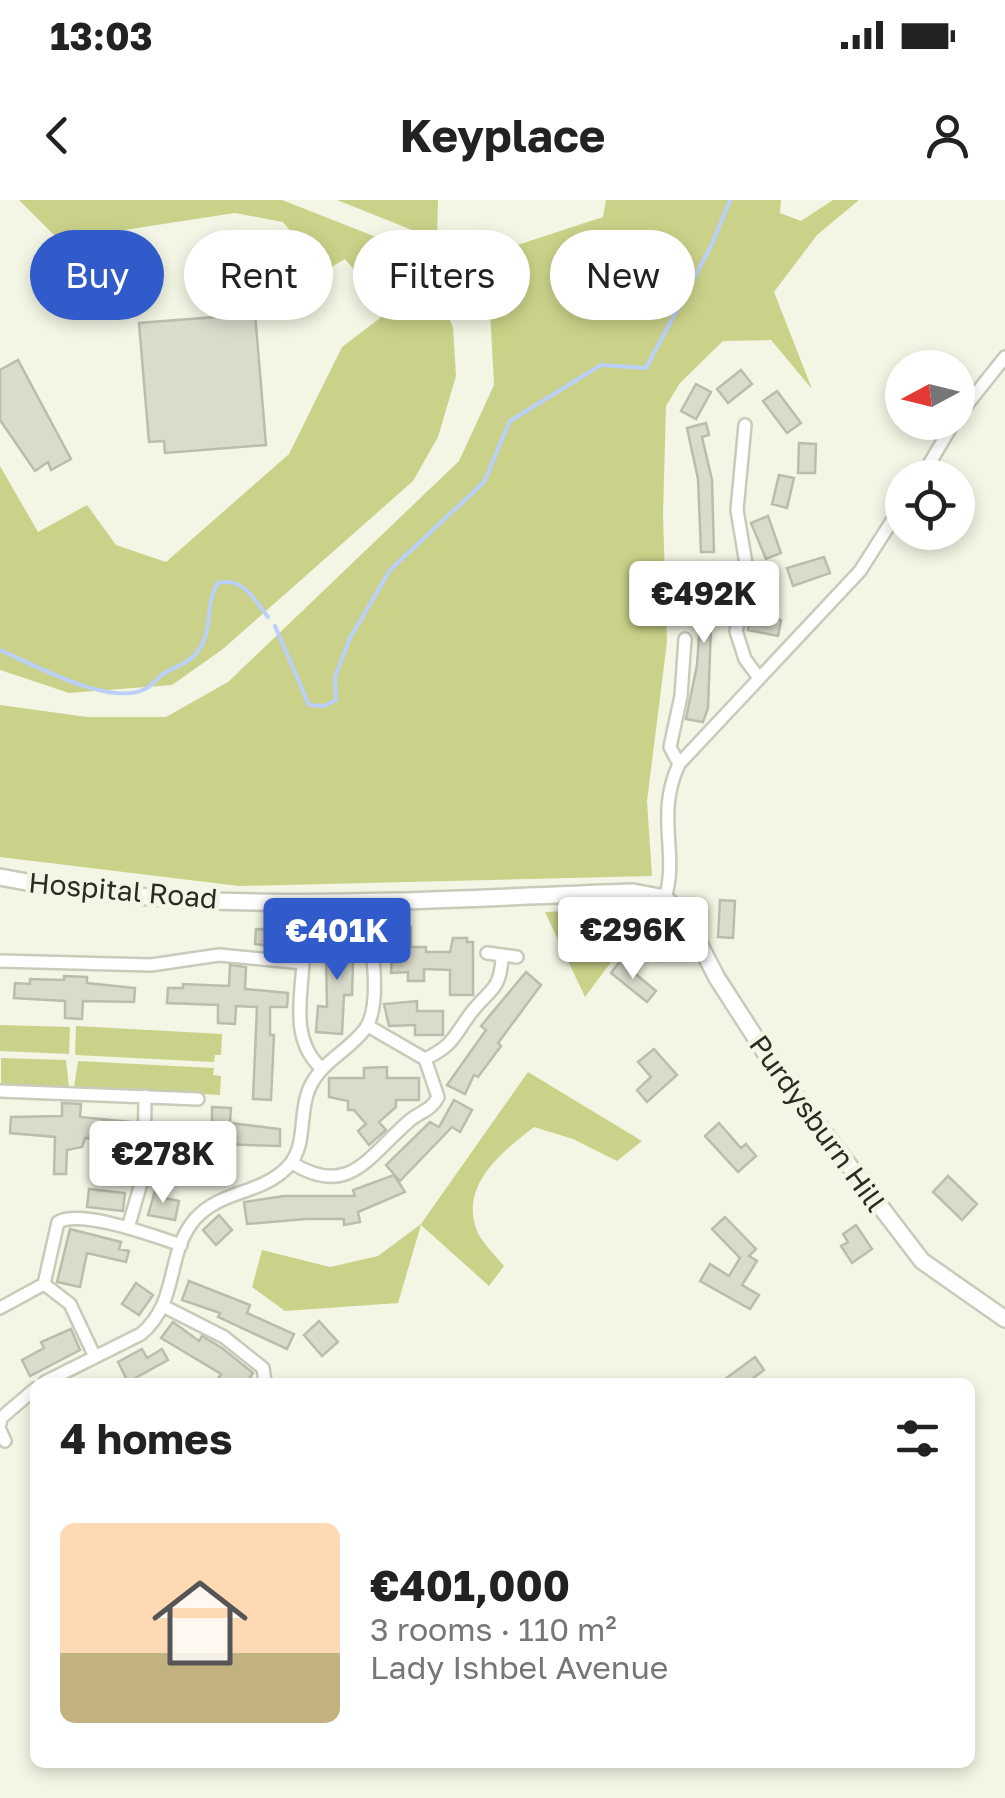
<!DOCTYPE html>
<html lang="en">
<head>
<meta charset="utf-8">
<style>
  :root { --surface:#fff; --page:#f6f6f6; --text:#222; --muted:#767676; --line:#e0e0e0; --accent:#315bcb }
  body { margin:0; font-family:"Golos Text",sans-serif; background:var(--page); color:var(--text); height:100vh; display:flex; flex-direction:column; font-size:38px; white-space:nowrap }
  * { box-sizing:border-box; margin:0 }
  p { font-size:32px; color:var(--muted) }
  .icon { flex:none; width:55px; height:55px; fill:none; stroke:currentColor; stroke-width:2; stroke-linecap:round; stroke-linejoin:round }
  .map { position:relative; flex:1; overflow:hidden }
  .panel { position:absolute; left:30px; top:1178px; width:945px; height:390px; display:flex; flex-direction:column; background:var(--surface); border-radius:15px; box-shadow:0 5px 15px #0003 }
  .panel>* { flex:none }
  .guide { position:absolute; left:30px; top:30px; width:945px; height:90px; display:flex; gap:20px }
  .needle { width:65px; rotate:263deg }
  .buttons { position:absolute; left:885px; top:150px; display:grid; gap:20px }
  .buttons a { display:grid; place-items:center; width:90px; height:90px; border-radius:50%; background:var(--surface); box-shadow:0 5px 15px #0003; font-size:50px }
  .price { position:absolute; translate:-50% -85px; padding:0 22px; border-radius:10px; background:#fff; color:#222; font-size:32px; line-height:65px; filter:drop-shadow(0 2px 5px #0008) }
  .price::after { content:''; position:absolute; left:50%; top:60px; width:30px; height:22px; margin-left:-15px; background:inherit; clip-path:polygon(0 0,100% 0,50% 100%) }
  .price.on { background:var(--accent); color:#fff }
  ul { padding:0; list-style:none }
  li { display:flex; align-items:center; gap:30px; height:250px; padding:0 30px }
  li+li { border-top:2px solid var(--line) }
  li span { display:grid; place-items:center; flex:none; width:280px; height:200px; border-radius:15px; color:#555 }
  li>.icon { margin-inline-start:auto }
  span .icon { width:120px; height:120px; fill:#fffc; stroke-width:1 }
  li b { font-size:42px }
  h2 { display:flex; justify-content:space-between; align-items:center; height:120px; padding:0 30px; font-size:42px }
  .pill { padding:0 35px; border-radius:45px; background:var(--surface); box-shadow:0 5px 15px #0003; font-size:35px; line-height:90px }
  .pill.on { background:var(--accent); color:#fff }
  .status { display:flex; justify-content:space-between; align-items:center; height:70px; padding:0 50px; background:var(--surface); direction:ltr }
  .status svg { height:28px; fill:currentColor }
  header { display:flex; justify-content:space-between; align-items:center; height:130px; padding:0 30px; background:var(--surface); font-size:45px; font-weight:700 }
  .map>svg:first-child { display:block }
</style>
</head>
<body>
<div class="status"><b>13:03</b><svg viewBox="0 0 49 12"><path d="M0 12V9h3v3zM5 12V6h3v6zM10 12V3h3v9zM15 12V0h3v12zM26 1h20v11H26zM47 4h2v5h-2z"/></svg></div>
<header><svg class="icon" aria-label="back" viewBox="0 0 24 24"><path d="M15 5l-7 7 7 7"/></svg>Keyplace<svg class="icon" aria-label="person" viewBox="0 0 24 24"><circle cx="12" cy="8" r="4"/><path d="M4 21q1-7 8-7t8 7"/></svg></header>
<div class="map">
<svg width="1005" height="1598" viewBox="0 0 1005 1598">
  <rect width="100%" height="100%" fill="#f3f6e4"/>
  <!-- green -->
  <path fill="#cad289" d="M19,0H282L399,46L360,77L345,59L323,72L283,22L235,13L59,40Z
    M337,0H438L437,40Z
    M606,0H781L780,13L801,21L833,0H859L817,35L774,92L812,189L771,140L723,141L680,183L666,206L663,315L667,442L647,601L652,676L239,686L0,657V505L87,517H166L228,482L459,261L494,185L487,55L603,17Z
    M422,64L437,88L453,128L456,176L438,237L413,281L223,449L172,485L69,493L0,470V266L38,332L87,305L116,345L166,362L289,254L342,147L388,112L375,92Z
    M635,708L626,742L585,797L545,712Z
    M0,825L70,827L69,854L0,851Z
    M76,826L222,834L221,855H215L214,862L75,855Z
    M1,858L66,860L69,888L1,886Z
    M78,861L214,868L213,875L221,876L220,895L74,887Z
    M528,872L642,941L617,961L573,939L534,927C502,952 461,984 476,1028C480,1041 495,1055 504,1066L489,1086L421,1025L398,1103L285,1111L252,1087L262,1050L330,1067L378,1056L421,1024Z"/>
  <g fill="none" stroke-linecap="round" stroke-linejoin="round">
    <!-- stream -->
    <path stroke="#bacffa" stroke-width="4" d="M275,426L309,505L324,506L336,500L335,477L350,438L390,370L484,282L510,221L601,165L646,168L712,44L730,0
      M0,450C35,465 109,507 145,489C152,486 157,478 163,474C177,465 190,464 200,448C213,428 205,402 218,383C243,377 253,398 268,417"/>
  </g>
  <!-- building -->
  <path fill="#dadccb" stroke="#babdac" stroke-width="2.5" d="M253,89L266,245L165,253L164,241L149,242L139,123L241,115L238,91Z
    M18,160L71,259L51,270L48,262L35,271L0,220V170Z
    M741,170L752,184L728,203L717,189Z
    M696,184L711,192L696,219L681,211Z
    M777,191L801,223L787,233L763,201Z
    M706,223L709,235L702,237L712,280L714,352H701L698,279L687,228Z
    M799,243L816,244L815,273H798Z
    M779,275L794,278L787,308L772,304Z
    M768,316L781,353L766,359L751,323Z
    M824,357L830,373L793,386L787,368Z
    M711,378H724L725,400H712L708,508L703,522L686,519L697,465L700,422V400H689V384H711Z
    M751,414L781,420L778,436L748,430Z
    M720,700L735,701L733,738L718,737Z
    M411,727V747H426V752H450L453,738H467V742H473V795H450V770L424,769V781H408V772L391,773L393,728Z
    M256,729L294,730V749L255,744Z
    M333,731L354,732L352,795H344L342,834L316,832L318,806L327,807L326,756H333Z
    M644,731L650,740L663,731L676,753L663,761L652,744L643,750L635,737Z
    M620,761L656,791L647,802L611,773Z
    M230,765L246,767L245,789L288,793L287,807H270V835H274L271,900L253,899L257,807L236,806L235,824L218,823V805L167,803L168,788H183V784L229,786Z
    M526,772L541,785L498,843L501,846L478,877L474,875L465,894L447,885L486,830L481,826Z
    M64,776L87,777V783L135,788L134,802L83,801L82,819L65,818V801L14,798L15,783L30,784V779L64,780Z
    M417,801V811H443V835H415V825L389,826L384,804Z
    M654,849L677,875L647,902L637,890L651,877L638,862Z
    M387,867V878H419V900H396V907L379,922L386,930L369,945L358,931L366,924L354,910H348V901L329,897V878H364V868Z
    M454,900L472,910L460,932L452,927L400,981L386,965L430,922L439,927Z
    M62,903L81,904L80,917L130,922V939L85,938L82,947L67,950L66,974H54L55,937L10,933L11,917L62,916Z
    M212,907L231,908L230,923L280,929V946L218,944L217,981L204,980L205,943L161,940V923H212Z
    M719,923L741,948L746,944L756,956L738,972L705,936Z
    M394,975L405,992L358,1012L360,1022L344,1025V1019H306L247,1024L244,1002L284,996H355L353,990Z
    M948,976L977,1004L962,1020L933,992Z
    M156,988L167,990L165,998L179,1001L175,1020L148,1015Z
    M89,989L125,993L123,1011L87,1007Z
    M219,1015L232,1030L216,1045L203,1030Z
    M725,1017L756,1049L749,1056L757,1061L742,1085L759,1095L750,1109L700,1081L710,1064L729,1076L740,1058L712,1029Z
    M856,1025L872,1049L852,1063L841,1046L848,1042L843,1034Z
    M70,1029L121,1042L119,1049L129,1051L126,1062L87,1053L80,1087L57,1082Z
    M189,1081L250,1105L247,1113L294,1134L287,1149L218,1117L220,1113L182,1100Z
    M136,1083L153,1095L139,1115L122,1104Z
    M319,1121L338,1142L322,1156L304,1135Z
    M173,1122L199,1141L202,1136L222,1148L253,1173L247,1182H216L221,1174L161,1138Z
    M71,1129L80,1150L30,1176L22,1160L44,1148L41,1142Z
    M142,1149L147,1158L162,1149L168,1160L128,1182L118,1162Z
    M755,1157L764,1170L748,1182H721Z"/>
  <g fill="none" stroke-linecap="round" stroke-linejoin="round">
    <defs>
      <path id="street" d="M958,216L1005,157
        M745,225L737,310L749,382L736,431L745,459L759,478
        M921,278L954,222
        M679,564L670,547L681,496L685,439
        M665,698C679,653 655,616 679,564L860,371L902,305
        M487,753L517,757
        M0,761L151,765L219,755L303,763C301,799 291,839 320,867
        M425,859C454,845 453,837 471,813C489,789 500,792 502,758
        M0,891L198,899
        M292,963C349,998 368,957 408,922C419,912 431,911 438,897L425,859L368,826
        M128,1028L144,973L145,896
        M165,1107L224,1137L263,1168L265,1182
        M0,1108L44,1084
        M95,1157L70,1104L44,1084L58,1022C82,1009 154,1036 181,1045
        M45,1182L141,1134C180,1101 165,1054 195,1019C219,992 255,994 281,973C310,951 297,917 309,889C321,861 348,852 365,829C384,804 369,731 366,701
        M0,1224L1,1218L35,1189
        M0,1230L5,1241"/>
      <path id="secondary" d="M0,677C207,718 423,699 633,692L665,698L687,720L717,778L777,871L922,1061L1005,1119"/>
    </defs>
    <!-- street casing -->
    <use href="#street" stroke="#c8cbba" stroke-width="16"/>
    <!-- secondary casing -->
    <use href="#secondary" stroke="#c8cbba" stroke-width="20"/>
    <!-- street -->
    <use href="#street" stroke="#fff" stroke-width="11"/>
    <!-- secondary -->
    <use href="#secondary" stroke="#fff" stroke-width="15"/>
  </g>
  <g text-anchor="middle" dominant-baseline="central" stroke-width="10" stroke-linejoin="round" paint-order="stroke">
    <!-- street labels -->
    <g font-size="28" fill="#2a2b24" stroke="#f3f6e4">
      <text transform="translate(123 690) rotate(5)">Hospital Road</text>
      <text transform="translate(818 923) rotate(54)">Purdysburn Hill</text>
    </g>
  </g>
</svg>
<div class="buttons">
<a><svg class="needle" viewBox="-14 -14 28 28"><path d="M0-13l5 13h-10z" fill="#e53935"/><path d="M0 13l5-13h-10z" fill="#767676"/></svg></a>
<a><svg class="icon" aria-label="locate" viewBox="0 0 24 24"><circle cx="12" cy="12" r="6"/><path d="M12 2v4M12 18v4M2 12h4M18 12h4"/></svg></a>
</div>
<b class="price" style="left:704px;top:446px">€492K</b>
<b class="price" style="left:633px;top:782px">€296K</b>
<b class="price on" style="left:337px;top:783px">€401K</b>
<b class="price" style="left:163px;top:1006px">€278K</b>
<div class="guide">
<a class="pill on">Buy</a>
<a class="pill">Rent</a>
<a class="pill">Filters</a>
<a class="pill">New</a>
</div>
<section class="panel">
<h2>4 homes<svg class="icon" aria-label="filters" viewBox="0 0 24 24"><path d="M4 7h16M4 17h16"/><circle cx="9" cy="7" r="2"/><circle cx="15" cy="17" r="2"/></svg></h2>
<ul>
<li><span style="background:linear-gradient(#ffd9b3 65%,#c2b280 0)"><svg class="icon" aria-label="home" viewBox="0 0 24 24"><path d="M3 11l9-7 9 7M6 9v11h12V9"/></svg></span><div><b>€401,000</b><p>3 rooms · 110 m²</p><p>Lady Ishbel Avenue</p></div></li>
</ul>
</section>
</div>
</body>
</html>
